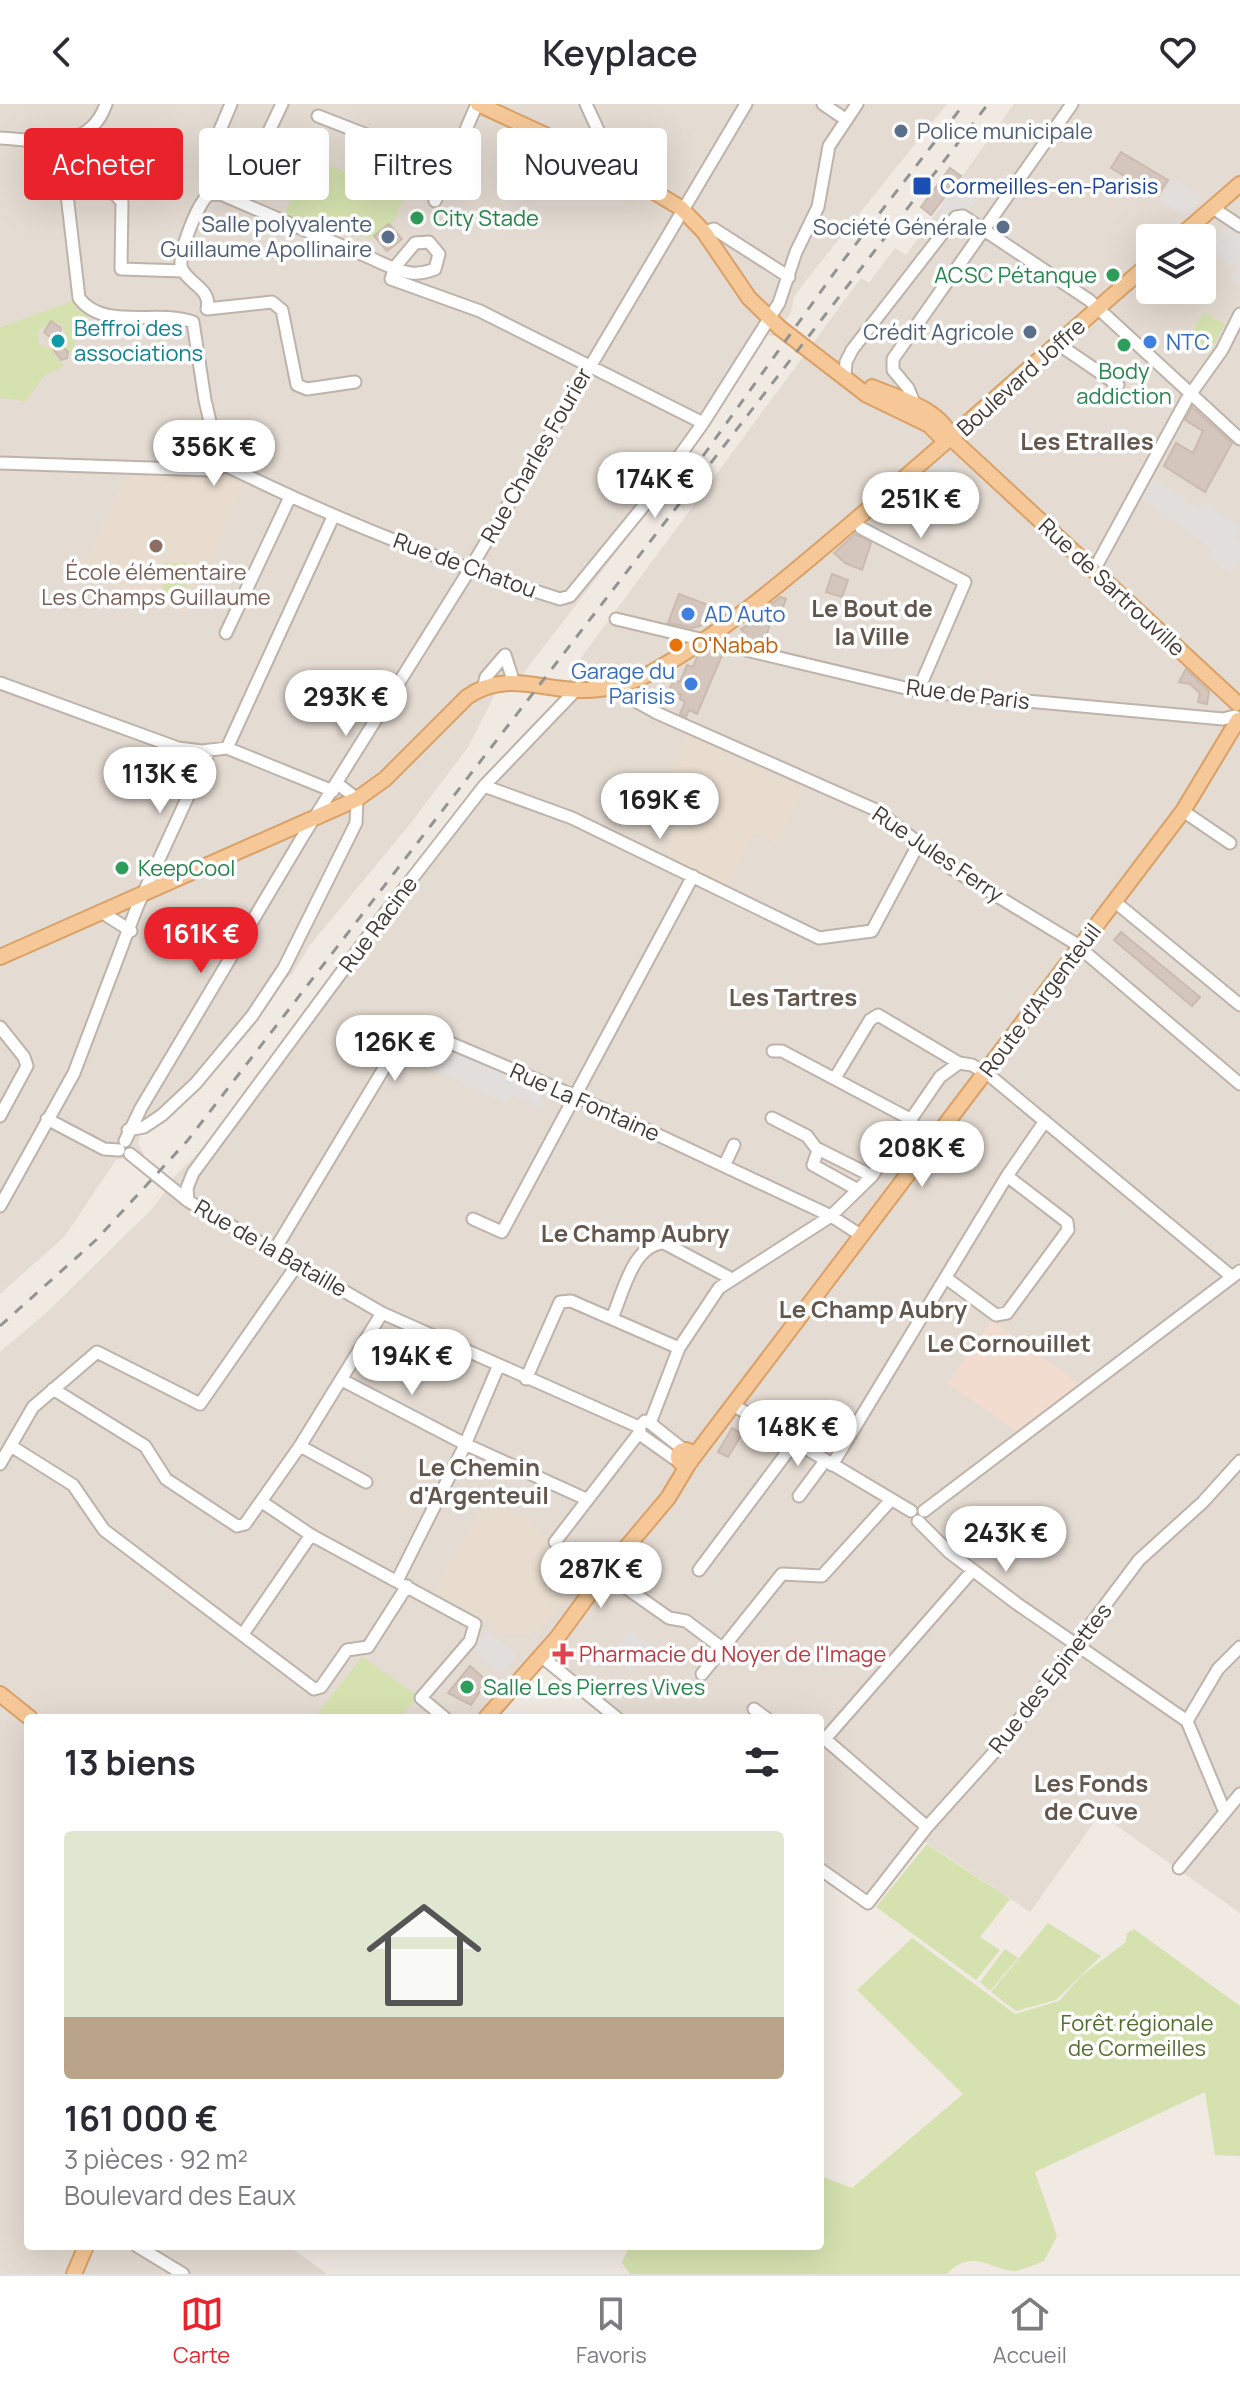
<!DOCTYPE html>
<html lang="fr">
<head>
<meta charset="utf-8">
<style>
  :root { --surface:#fff; --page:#f2f2f3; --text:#2b2b33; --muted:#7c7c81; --line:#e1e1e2; --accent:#e9222b }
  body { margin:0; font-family:Manrope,sans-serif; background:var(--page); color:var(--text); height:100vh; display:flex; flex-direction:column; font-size:30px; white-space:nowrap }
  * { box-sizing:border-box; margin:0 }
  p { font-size:26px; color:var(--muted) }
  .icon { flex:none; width:44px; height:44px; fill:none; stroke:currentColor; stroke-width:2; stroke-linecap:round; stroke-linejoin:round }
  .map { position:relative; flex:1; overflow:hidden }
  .drawer { position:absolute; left:24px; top:1610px; width:800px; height:536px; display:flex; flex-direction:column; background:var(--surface); border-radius:8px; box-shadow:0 8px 32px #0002 }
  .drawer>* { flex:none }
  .top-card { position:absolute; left:24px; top:24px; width:800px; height:72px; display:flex; gap:16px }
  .tools { position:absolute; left:1136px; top:120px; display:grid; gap:16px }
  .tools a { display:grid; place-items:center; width:80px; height:80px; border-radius:8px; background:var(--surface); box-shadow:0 8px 32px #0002; font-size:40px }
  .price { position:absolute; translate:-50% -68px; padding:0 18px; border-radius:28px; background:#fff; color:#222; font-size:26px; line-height:52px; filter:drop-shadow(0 2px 4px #0008) }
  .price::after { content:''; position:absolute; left:50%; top:48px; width:24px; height:18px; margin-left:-12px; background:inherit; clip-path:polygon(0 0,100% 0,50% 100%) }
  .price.selected { background:var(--accent); color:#fff }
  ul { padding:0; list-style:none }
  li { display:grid; align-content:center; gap:16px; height:424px; padding:0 40px }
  li span { display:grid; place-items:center; height:248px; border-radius:8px; color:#555 }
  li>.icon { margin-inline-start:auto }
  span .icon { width:144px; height:144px; fill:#fffc; stroke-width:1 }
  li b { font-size:34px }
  h2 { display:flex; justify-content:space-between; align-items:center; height:96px; padding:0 40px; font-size:34px }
  .pill { padding:0 28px; border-radius:8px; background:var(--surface); box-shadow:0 8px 32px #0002; font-size:28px; line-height:72px }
  .pill.selected { background:var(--accent); color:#fff }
  header { display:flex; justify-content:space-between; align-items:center; height:104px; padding:0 40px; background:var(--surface); font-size:36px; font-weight:600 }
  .dock { display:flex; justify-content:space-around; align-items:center; height:112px; border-top:2px solid var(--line); background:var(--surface); font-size:22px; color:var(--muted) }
  .dock a { display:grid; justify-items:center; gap:4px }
  .dock .selected { color:var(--accent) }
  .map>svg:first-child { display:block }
</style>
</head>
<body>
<header><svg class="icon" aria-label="back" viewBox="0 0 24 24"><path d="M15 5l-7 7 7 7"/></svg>Keyplace<svg class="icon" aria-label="heart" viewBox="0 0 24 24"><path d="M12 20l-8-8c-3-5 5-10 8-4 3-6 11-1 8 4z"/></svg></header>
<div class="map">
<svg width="1240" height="2170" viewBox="0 0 1240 2170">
  <rect width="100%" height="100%" fill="#f0eae3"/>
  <!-- residential -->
  <path fill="#e4dbd2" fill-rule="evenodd" d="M0,0H947L804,179L794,193L791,209L774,232L767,231L632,428L525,567L515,587L495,590L468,643L410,720L310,841L293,869L277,882L200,980L142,1028L138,1038L145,1053L138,1061L124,1054L116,1056L64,1133L0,1190Z
    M1014,0H1240V1809L1100,1710L1030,1808L924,1737L867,1808L820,1771V1614H620L543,1562L536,1564L495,1614H28V2142H289L327,2170H0V1248L45,1210L151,1106L166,1086L159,1077H170L211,1036L310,905L559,597L557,593L539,588L569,579L575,562L861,174L869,179L895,144L906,151ZM1150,134H1202V186H1150Z"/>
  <!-- commercial -->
  <path fill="#f1dccf" d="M992,1216L1079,1280L1016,1327L947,1279Z"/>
  <!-- education -->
  <path fill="#e8dcce" d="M223,371L244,379L187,510L81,468L123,377L134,372Z
    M687,630L803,685L775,739L754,729L727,782L664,751L688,698L665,683Z
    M485,1395L524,1414L590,1469L548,1517L531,1530H505L493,1524L494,1520L435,1488Z"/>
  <!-- green -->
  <path fill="#d5e2af" d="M311,55L406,89L394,117L370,135L335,124L331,131L284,112Z
    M76,196L89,210L71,249L66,245L64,223L55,217L39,225L38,240L57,247L55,253L64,261L43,273L26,297L0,294V223Z
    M1204,208L1225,220L1209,249L1187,235Z
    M163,459H187L186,496H163Z
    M362,1553L418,1592L400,1614H314Z
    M927,1740L1010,1795L980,1833L1000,1846L976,1876L876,1803Z
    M1048,1819L1101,1852L1056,1896L1016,1907L991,1888Z
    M1134,1825L1240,1902V2052L1215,2051L1205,1988L1035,2068L1057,2132L1044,2157C1035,2160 1022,2167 1013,2167C990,2165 972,2143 947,2170H630L622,2159L629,2142H820V2072L852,2084L963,1990L857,1886L912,1834L1015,1910L1059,1897L1081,1872L1126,1838L1127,1829Z
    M1005,1845L1018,1854L990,1887L980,1878Z"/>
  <!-- parking -->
  <path fill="#e1dedc" d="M966,71L985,86L959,119L936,109Z
    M1173,74L1203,94L1184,112L1159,97Z
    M1228,121L1240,128V182L1230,175L1236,164L1206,145Z
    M942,354L952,364L926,403L918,397L908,412L892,401L891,397Z
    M1153,374L1198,405L1205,398L1240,423L1235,432L1240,437V455L1230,469L1208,453L1213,445L1141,394Z
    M421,931L538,983L544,1005L512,990L507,1000L419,960L411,940L418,939Z
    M629,1526L658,1547L646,1563L640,1559L633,1568L610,1550Z
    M488,1528L517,1551L501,1570L472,1546L479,1531L483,1533Z"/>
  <!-- building -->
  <path fill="#d4c6bd" stroke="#cbbaae" stroke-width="2" d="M1121,48L1168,76L1158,92L1111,64Z
    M950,64L961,72L931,111L921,103Z
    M389,120L402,135L387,147L374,132Z
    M51,217L61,224L60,230L65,234L64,244L68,248L67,254L61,256L51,242L52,235L44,228Z
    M1192,303L1232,339L1205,388L1164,362L1176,339L1193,349L1203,327L1185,316Z
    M855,430L871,439L862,466L845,459L834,449Z
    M832,470L848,476L842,493L826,488Z
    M679,490L708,501L701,522L692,524L668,519Z
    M780,493L786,495L779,515L773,512L763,541L743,537L746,531L741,525L765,511V505Z
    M711,546L723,549L697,610L689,606L686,613L680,610L685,598L680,595L681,591L669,586L674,576L680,578L687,561L693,563L697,553Z
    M1186,565L1209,587L1207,600L1198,598L1200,589L1190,580L1179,578Z
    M1121,828L1200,893L1192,902L1114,836Z
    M732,1324L742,1330L728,1353L718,1348Z
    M470,1562L487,1577L471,1601L448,1589Z"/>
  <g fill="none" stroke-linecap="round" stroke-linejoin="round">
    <defs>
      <path id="minor" d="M586,0L604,39L606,59
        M823,0L845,15
        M318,12L449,63
        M220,26L231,0
        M0,34C42,36 89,49 106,0
        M61,39L79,194C103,227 158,205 193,218L205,296L217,348
        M65,85L112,87L122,98L121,165L183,167
        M239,90L282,0
        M435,97L477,0
        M1213,104L1240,122
        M704,128L714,125L789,173
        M207,205C212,185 189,180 182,165C176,154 198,97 209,91C211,90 219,90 221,90C267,110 313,130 359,149C375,155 394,167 411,169C420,170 427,168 435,165L439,150L429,138L415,139L395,163L391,175L480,207L703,319
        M207,205L272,198L282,206L297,281L307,285L355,278
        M1058,240L1118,281
        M845,271L846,258L852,246L949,121L956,113L963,112L1089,196L1240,335
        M915,301L908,284L893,266V255L1072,0
        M205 357a9 9 0 1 1 18 0a9 9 0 1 1-18 0Z
        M0,359L211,366
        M223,360C332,414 444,459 560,495L570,492L642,404L703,319L779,199L796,148L818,103L829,42L857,0
        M861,424L965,478L918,587
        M1094,466L1187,295L1222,246L1240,210
        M616,515L918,587L1223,615L1235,612
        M226,529L290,393
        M0,579L178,644L202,647L227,644L333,687
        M620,581L628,593L657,609L876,706L951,764L1073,838L1240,980
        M483,584L486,573L505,551L513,576
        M227,644L333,413
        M484,682L572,714L819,834L872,827L919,739
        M1183,707L1230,739
        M1114,797L1240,901
        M103,809L131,827
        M0,923L24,953L27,962L0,1012
        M773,947H782L912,1016
        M835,974L870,916L878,911L959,959
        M772,1014L807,1032L816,1044L872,1072
        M47,1015L104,1045L119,1046
        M128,1026L144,1023L162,1011L196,979L252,912L284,864L356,719L357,695L338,680
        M125,1037L141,1004L303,732L470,465L746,0
        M130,1050L188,1097L382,1209L639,1323L645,1317L650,1319L684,1346
        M816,1052L813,1061L858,1086
        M724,1062L734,1041
        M188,1097L187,1084L193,1069L386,808L484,682L576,586
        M0,1102L74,969L137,803L209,647
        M473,1115L502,1128L693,772
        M274,1147L404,931L415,924L575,992L831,1112L862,1132
        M946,1174L996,1211L1007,1209L1068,1126L1067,1118L1007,1072
        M612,1214C623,1189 633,1140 664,1139L730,1174
        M526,1275L560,1198L571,1197L679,1244
        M342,1276L465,1340L586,1395
        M53,1285L145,1342L166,1375L237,1422L245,1420L300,1342L382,1209
        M733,1301L911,1407
        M650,1319L679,1244L719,1184L831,1112L872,1072L940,973L959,959L972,961L989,971L1231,1172
        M639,1323L641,1331L675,1355L678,1352
        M11,1342L73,1381L104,1426L314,1585L321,1583L347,1546L368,1543L407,1482
        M300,1342L366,1378
        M0,1360L33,1303L97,1248L200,1300L297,1161
        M832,1361L1007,1072L1045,1017
        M799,1392L825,1357
        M262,1398L311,1431L475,1520L470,1537L421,1594L445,1614
        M924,1407L1240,1167
        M918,1417L949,1448L1016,1499L1187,1617
        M555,1438L639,1329
        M699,1466L794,1339
        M398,1475L464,1343L498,1263
        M615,1476L669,1514L686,1517L722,1544
        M243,1530L311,1431
        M542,1553L617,1614
        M702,1570L782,1470L822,1472L890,1397
        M754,1605L766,1614
        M1187,1617L1224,1706
        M1187,1617L1218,1565L1240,1543
        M927,1723L825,1635L973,1466
        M1179,1764L1240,1690
        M820,1765L868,1799L927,1723L997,1645L1139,1456L1203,1398L1240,1357
        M137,2142L183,2170"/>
      <path id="major" d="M478,0L606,59L681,104L704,128L749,194L780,224L867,291L929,321L941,333L952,335
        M1178,134L1240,80
        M872,283C900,295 940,304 952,335L1237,599
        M0,853L357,695L385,675L467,593C504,567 538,585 578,586C605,587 631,580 654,567C728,526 788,473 853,418C953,333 1050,245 1150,159
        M678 1353a7 7 0 1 1 14 0a7 7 0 1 1-14 0Z
        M692,1355L1183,707L1238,616
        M0,1590L30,1614
        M486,1614L557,1534L604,1470L668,1394L689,1359
        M74,2170L86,2142"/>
    </defs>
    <!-- minor casing -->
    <use href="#minor" stroke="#beb3aa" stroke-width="15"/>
    <!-- major casing -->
    <use href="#major" stroke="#d9a168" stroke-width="18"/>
    <!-- minor -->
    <use href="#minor" stroke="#fff" stroke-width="11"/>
    <!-- major -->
    <use href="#major" stroke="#f6c897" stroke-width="14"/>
    <!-- rail -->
    <path stroke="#939393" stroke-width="3" stroke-dasharray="10 10" stroke-linecap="butt" d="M703,352L842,158L964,0
      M0,1222L96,1136L188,1036L988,0"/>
  </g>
  <!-- markers -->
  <g fill="#5c6f8a" stroke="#fff" stroke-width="3">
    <circle cx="901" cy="27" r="8"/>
    <circle cx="1003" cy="123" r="8"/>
    <circle cx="388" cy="133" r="8"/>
    <circle cx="1030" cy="228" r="8"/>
  </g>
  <rect fill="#1a4fb4" stroke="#fff" stroke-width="3" x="912" y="72" width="20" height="20" rx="4"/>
  <g fill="#2e9e5b" stroke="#fff" stroke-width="3">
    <circle cx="417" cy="114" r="8"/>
    <circle cx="1113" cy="171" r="8"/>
    <circle cx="1124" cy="241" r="8"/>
    <circle cx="122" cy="764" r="8"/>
    <circle cx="467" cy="1583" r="8"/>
  </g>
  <circle fill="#0f9aa8" stroke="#fff" stroke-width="3" cx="58" cy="237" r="8"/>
  <g fill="#3f7fe0" stroke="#fff" stroke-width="3">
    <circle cx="1150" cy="238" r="8"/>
    <circle cx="688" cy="510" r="8"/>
    <circle cx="691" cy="580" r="8"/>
  </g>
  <circle fill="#8d6e63" stroke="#fff" stroke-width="3" cx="156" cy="442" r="8"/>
  <circle fill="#e8710a" stroke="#fff" stroke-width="3" cx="676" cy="541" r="8"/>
  <path fill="#e0444e" stroke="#fff" stroke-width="3" d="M559 1538h8v8h8v8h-8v8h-8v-8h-8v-8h8z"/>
  <g text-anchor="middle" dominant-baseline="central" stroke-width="7" stroke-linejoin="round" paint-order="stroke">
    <!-- service labels -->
    <g font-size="22" fill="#4e5e75" stroke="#fff" text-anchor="end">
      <text x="917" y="27" text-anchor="start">Police municipale</text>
      <text x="372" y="120">Salle polyvalente<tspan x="372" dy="25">Guillaume Apollinaire</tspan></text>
      <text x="987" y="123">Société Générale</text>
      <text x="1014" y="228">Crédit Agricole</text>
    </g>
    <!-- transit labels -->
    <g font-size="22" fill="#164399" stroke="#fff" text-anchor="start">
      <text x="940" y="82">Cormeilles-en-Parisis</text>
    </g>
    <!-- leisure labels -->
    <g font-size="22" fill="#27864d" stroke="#fff" text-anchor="start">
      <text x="433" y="114">City Stade</text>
      <text x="1097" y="171" text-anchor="end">ACSC Pétanque</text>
      <text x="1124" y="267" text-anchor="middle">Body<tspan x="1124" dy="25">addiction</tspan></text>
      <text x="138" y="764">KeepCool</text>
      <text x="483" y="1583">Salle Les Pierres Vives</text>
    </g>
    <!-- culture labels -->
    <g font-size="22" fill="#0d838f" stroke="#fff" text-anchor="start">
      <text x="74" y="224">Beffroi des<tspan x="74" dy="25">associations</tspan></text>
    </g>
    <!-- shop labels -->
    <g font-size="22" fill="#366cbe" stroke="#fff" text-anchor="start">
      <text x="1166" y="238">NTC</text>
      <text x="704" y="510">AD Auto</text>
      <text x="675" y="567" text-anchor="end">Garage du<tspan x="675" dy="25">Parisis</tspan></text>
    </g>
    <!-- street labels -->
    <g font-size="22" fill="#423a34" stroke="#fff">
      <text transform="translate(1021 273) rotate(-42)">Boulevard Joffre</text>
      <text transform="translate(536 351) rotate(-60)">Rue Charles Fourier</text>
      <text transform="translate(465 461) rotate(20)">Rue de Chatou</text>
      <text transform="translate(1112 483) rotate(43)">Rue de Sartrouville</text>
      <text transform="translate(968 590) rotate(7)">Rue de Paris</text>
      <text transform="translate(938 750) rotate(34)">Rue Jules Ferry</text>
      <text transform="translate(378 820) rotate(-53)">Rue Racine</text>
      <text transform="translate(1040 896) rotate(-53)">Route d'Argenteuil</text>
      <text transform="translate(585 998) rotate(24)">Rue La Fontaine</text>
      <text transform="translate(271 1144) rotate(30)">Rue de la Bataille</text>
      <text transform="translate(1050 1574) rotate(-52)">Rue des Epinettes</text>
    </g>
    <!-- education labels -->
    <g font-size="22" fill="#785e54" stroke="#fff">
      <text x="156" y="468">École élémentaire<tspan x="156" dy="25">Les Champs Guillaume</tspan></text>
    </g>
    <!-- food labels -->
    <g font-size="22" fill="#c56008" stroke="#fff" text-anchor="start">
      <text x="692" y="541">O'Nabab</text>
    </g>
    <!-- health labels -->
    <g font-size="22" fill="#be3a42" stroke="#fff" text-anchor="start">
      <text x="579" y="1550">Pharmacie du Noyer de l'Image</text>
    </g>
    <!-- park labels -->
    <g font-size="22" fill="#526e2d" stroke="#fff">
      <text x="1137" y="1919">Forêt régionale<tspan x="1137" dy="25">de Cormeilles</tspan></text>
    </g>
    <!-- neighbourhood labels -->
    <g font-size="24" font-weight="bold" fill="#63564c" stroke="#fff">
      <text x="1087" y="336">Les Etralles</text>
      <text x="872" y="503">Le Bout de<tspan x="872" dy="28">la Ville</tspan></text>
      <text x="793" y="892">Les Tartres</text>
      <text x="635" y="1128">Le Champ Aubry</text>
      <text x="873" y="1204">Le Champ Aubry</text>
      <text x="1009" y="1238">Le Cornouillet</text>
      <text x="479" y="1362">Le Chemin<tspan x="479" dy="28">d'Argenteuil</tspan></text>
      <text x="1091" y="1678">Les Fonds<tspan x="1091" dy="28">de Cuve</tspan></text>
    </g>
  </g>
</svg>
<div class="tools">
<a><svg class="icon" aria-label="layers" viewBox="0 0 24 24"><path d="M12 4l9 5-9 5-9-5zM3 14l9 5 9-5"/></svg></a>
</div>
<b class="price" style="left:214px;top:384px">356K €</b>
<b class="price" style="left:655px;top:416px">174K €</b>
<b class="price" style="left:921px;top:436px">251K €</b>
<b class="price" style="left:346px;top:634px">293K €</b>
<b class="price" style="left:160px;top:711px">113K €</b>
<b class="price" style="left:660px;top:737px">169K €</b>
<b class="price selected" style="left:201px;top:871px">161K €</b>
<b class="price" style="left:395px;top:979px">126K €</b>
<b class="price" style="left:922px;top:1085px">208K €</b>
<b class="price" style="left:412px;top:1293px">194K €</b>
<b class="price" style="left:798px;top:1364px">148K €</b>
<b class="price" style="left:1006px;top:1470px">243K €</b>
<b class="price" style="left:601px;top:1506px">287K €</b>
<div class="top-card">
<a class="pill selected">Acheter</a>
<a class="pill">Louer</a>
<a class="pill">Filtres</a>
<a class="pill">Nouveau</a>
</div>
<section class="drawer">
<h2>13 biens<svg class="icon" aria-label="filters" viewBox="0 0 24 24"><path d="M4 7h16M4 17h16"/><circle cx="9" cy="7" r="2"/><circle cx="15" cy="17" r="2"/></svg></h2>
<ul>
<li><span style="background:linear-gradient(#dfe7d0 75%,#b9a48a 0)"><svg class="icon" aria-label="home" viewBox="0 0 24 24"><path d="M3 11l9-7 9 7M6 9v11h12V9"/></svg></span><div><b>161 000 €</b><p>3 pièces · 92 m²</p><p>Boulevard des Eaux</p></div></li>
</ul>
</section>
</div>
<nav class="dock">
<a class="selected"><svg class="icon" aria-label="map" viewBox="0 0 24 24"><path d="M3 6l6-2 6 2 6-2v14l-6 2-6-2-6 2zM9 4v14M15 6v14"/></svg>Carte</a>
<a><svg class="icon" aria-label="saved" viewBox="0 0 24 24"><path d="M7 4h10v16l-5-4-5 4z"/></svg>Favoris</a>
<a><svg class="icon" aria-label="home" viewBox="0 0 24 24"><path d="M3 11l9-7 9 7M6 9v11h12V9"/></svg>Accueil</a>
</nav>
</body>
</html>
